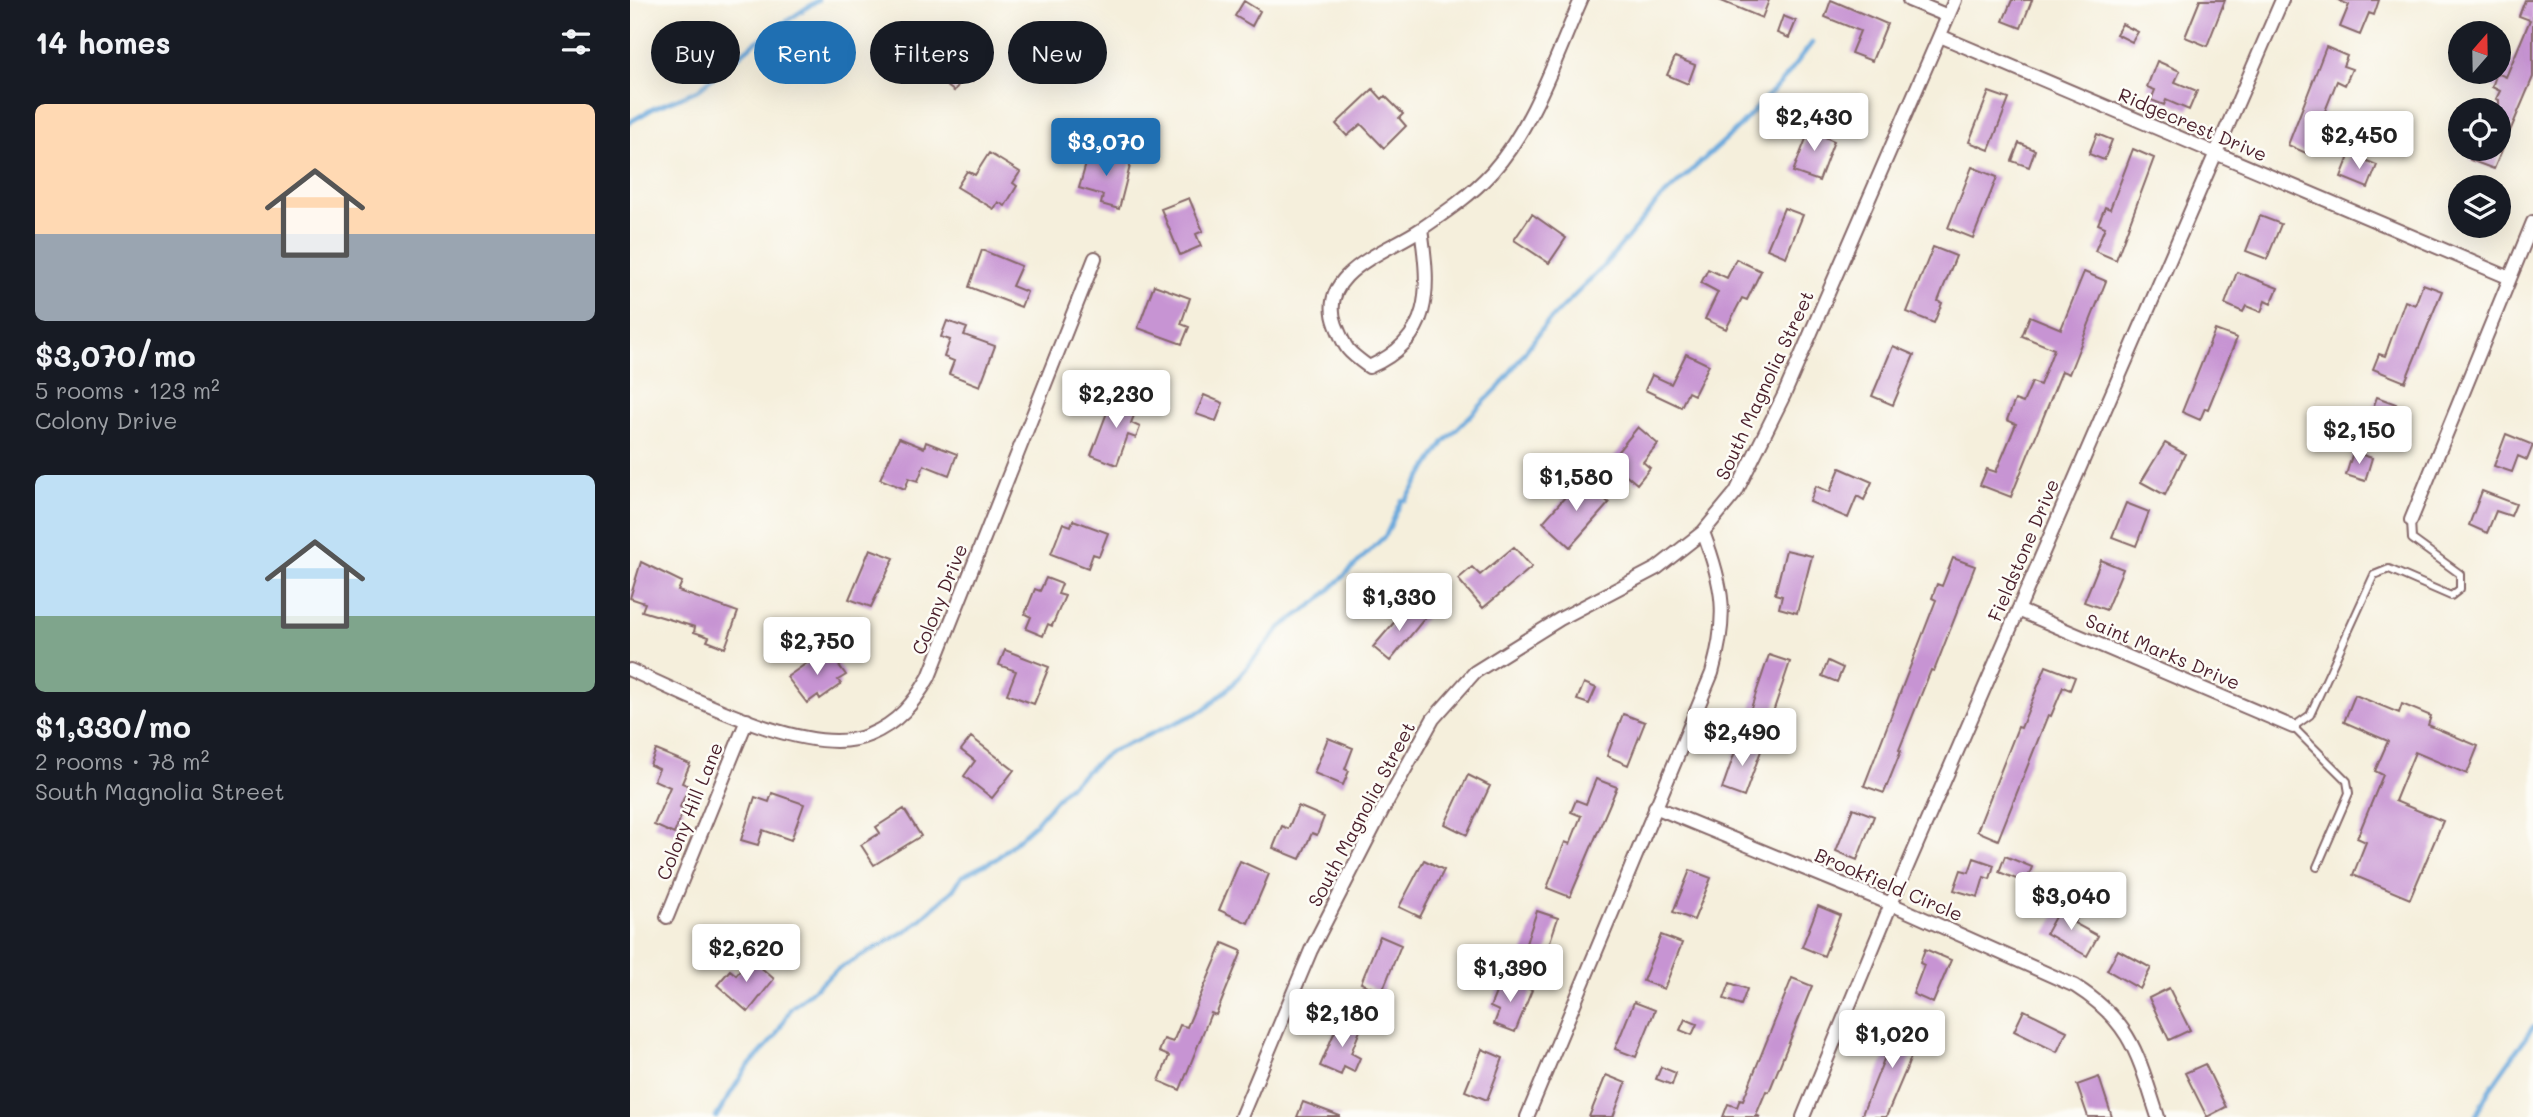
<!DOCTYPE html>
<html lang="en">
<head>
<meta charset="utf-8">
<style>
  :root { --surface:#171b24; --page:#242831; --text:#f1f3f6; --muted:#9ea1a6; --accent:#1f6fb2 }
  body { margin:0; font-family:Mali,sans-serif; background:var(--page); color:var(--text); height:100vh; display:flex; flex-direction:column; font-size:26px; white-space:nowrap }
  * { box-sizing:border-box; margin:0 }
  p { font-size:23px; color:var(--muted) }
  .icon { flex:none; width:38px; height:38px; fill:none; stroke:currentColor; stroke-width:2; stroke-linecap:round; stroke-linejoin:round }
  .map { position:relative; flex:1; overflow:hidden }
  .side { display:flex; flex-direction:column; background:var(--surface); width:630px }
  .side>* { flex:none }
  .guide { position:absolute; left:21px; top:21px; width:665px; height:63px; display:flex; gap:14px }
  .needle { width:46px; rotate:20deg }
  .buttons { position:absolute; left:1818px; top:21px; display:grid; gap:14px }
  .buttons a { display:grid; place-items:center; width:63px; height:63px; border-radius:50%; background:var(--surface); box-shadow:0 7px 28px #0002; font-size:35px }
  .price { position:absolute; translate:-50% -60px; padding:0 16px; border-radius:7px; background:#fff; color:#222; font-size:23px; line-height:46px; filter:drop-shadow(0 2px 4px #0008) }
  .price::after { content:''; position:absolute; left:50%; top:42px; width:21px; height:16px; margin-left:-10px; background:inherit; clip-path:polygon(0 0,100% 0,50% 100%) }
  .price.current { background:var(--accent); color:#fff }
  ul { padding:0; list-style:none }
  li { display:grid; align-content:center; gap:14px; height:371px; padding:0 35px }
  li span { display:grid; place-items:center; height:217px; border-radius:10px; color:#555 }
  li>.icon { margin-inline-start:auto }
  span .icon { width:126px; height:126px; fill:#fffc; stroke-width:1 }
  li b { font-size:30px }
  h2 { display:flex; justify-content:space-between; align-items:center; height:84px; padding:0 35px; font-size:30px }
  .pill { padding:0 24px; border-radius:32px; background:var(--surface); box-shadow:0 7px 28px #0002; font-size:24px; line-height:63px }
  .pill.current { background:var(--accent); color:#fff }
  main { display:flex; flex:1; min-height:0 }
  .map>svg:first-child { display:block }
</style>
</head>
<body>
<main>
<section class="side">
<h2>14 homes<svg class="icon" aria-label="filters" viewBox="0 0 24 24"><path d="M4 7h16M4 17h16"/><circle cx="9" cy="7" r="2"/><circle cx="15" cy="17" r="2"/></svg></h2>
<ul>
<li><span style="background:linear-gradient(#ffd9b3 60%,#9aa5b1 0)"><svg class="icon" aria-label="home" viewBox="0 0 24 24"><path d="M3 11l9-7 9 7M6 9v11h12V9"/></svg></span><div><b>$3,070/mo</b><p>5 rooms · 123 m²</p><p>Colony Drive</p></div></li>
<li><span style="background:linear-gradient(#bfe0f5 65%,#7fa58c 0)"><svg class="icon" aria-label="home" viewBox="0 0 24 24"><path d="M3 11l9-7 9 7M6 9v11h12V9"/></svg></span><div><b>$1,330/mo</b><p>2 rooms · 78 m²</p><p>South Magnolia Street</p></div></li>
</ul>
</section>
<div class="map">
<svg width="1903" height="1117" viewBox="0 0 1903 1117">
  <rect width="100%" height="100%" fill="#fdfcf7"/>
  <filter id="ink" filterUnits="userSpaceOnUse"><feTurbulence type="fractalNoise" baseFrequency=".0143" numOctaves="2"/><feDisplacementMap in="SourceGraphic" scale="14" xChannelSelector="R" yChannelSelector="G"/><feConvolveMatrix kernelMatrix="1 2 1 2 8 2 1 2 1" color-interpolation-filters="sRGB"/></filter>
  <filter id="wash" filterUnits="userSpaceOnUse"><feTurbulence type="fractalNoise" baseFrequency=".00686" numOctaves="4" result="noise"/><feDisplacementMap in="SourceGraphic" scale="28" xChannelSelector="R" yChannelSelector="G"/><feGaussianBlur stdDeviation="1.57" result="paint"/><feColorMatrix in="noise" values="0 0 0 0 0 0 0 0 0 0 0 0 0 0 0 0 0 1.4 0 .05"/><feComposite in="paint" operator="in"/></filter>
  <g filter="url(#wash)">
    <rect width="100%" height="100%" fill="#f5efdc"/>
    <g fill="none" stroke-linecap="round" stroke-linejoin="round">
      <!-- stream -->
      <path stroke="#6aa9dc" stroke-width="4.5" d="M0,122L24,108L68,90L123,44L188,0
        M86,1117L115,1070L145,1037L161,1008L208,969L281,928L323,890L332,876L366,859L405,824L434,790L478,753L574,710L602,685L651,627L688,601L756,535L772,500H776L814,442L870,386L914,326L973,267L1028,201L1106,130L1154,79L1182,43
        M1845,1117L1859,1090L1903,1027"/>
    </g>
    <g id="blocks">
      <!-- building -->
      <path fill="#c794d3" d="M1089,0H1139L1132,18Z
        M1201,0L1257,24L1242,61L1221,53L1230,31L1195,17Z
        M1382,0H1402L1391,28L1373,21Z
        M1570,0H1595L1577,46L1555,37Z
        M1708,0H1749L1744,15L1739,13L1730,35L1710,27L1719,5Z
        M1895,0H1903V77L1864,169L1840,160L1844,149H1869V100L1866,99L1870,91L1862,87L1867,73L1876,77L1900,20L1889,16Z
        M614,1L630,11L622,26L605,16Z
        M1153,16L1166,21L1159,38L1147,33Z
        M1492,24L1508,32L1502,42L1486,34Z
        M321,38L355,63L342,81L335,76L324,91L302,75L311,62L306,58Z
        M1696,47L1717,56L1713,66L1722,69L1715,85L1707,81L1678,154L1658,145Z
        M1045,57L1065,65L1058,84L1037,75Z
        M1527,61L1550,71L1545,82L1567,91L1559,110L1536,100L1534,105L1521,100L1525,90L1517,87Z
        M743,89L752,99L755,96L773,114L769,118L776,126L754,148L731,124L717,136L706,124Z
        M1359,92L1379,99L1359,150L1339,142Z
        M1183,121L1199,127L1195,137L1204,141L1189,181L1163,172Z
        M1467,134L1482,140L1474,160L1459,154Z
        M1389,143L1405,150L1399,167L1382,161Z
        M1503,149L1524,158L1486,260L1465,251L1475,227L1468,224L1475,207L1480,209Z
        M460,150L501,162L489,209L471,204L473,195L449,188Z
        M359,153L390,172L383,183L387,186L375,206L368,202L364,209L327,187L337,171L345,175Z
        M1720,154L1747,165L1738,188L1711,177Z
        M1342,167L1367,177L1343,238L1318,228Z
        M559,198L573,231L566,234L571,246L550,255L531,209Z
        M1154,208L1173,215L1156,257L1137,249Z
        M902,214L936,238L919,263L884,240Z
        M1630,216L1651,224L1637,259L1616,251Z
        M1303,247L1326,256L1308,301L1312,303L1304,323L1277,312Z
        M352,250L391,266L382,286L397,292L391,307L339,287Z
        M1106,259L1131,271L1117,300L1112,298L1096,329L1075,319L1088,292L1071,283L1078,269L1097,278Z
        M1454,272L1476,281L1439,374L1432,371L1381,497L1350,485L1357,469L1366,472L1386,424L1377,420L1385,400L1393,403L1402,382L1410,385L1424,349L1392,336L1400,316L1431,329Z
        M1607,272L1648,288L1641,304L1635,301L1631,312L1616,306L1613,312L1595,304Z
        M1793,284L1812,291L1775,382L1743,369L1749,354L1755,356L1775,301L1785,305Z
        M524,285L560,298L551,324L559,327L552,344L508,328Z
        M317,321L337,328L334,335L365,346L350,386L319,374L324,361L314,357L320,340L311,337Z
        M1585,330L1607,338L1578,409L1575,408L1570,420L1552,412Z
        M1263,346L1284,355L1263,405L1242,396Z
        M1056,354L1079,365L1064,395L1058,392L1051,407L1015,390L1022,375L1041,384Z
        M484,394L509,403L501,423L510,427L506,438L498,435L487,465L461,455Z
        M574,395L593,403L586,421L566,414Z
        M1747,397L1766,404L1752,440L1718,426L1725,410L1740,416Z
        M1008,427L1028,444L1013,462L1020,468L1007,484L980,461Z
        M1876,434L1903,445L1897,460L1888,456L1882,472L1864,466Z
        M269,438L294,448L296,442L327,454L319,475L294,465L288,481L279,478L275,489L250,479Z
        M1535,443L1555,454L1535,495L1511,482Z
        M1723,452L1742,458L1735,481L1716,475Z
        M1210,468L1242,482L1234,500L1227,496L1218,518L1180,502L1186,486L1200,492Z
        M951,479L979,503L940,547L913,522Z
        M1852,491L1886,504L1881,516L1866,511L1857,533L1839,525Z
        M1496,503L1519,512L1506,546L1482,537Z
        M443,520L478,533L469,556L463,554L458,568L421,554L433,523L441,526Z
        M884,547L902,567L853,608L828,579L842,567L850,575Z
        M240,549L264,558L241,607L219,599Z
        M1156,550L1182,556L1167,613L1149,608L1152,596L1145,594Z
        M1323,558L1345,566L1304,671L1301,670L1269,750L1271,751L1254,793L1234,786L1306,600L1302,598L1307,584L1312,586Z
        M1471,560L1493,569L1476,610L1454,602Z
        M11,562L52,582L48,591L108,612L95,648L77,641L79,637L64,632L65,627L12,611L15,603L0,598Z
        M416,578L432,584L428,594L435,596L422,626L418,624L413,636L396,629L401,617L395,614L405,589L410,591Z
        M779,605L795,618L760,661L743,647Z
        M197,649L216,675L208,680L211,684L190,699L188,695L177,703L157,677Z
        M375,650L419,667L404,704L377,694L386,671L369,665Z
        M1139,655L1160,662L1141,718L1120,711Z
        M1198,661L1213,668L1207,682L1192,676Z
        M1416,666L1445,677L1440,690L1433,687L1421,716L1418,715L1368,840L1347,831L1388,727L1391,728Z
        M954,683L966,688L959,704L947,700Z
        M1725,695L1769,713L1772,704L1801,716L1798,725L1848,746L1837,774L1785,752L1765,801L1813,821L1780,899L1723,875L1736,842L1727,838L1753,775L1745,771L1758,741L1714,722Z
        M993,714L1015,722L998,765L977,756Z
        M341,737L384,770L362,798L334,776L345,761L331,750Z
        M698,738L723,748L715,769L719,771L713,785L684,773Z
        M1109,740L1132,748L1114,797L1092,789Z
        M26,750L60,764L52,783L59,786L50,807L54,809L44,834L24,825L40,787L24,780L29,769L20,765Z
        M838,775L860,786L837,835L815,824Z
        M966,779L987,787L940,897L917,888L935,842L940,844L951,816L941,812L946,800L956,804Z
        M142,793L174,804L161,840L133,830L128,845L111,840L125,797L139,802Z
        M668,806L694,817L687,835L682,833L670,859L643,848L652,826L658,829Z
        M1223,808L1244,816L1227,860L1206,851Z
        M274,809L291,836L244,865L231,845L250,833L246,827Z
        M1375,856L1402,867L1396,883L1369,872Z
        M1344,858L1364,865L1360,879L1354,877L1348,897L1324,890L1331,870L1339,872Z
        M794,860L814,870L790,917L769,907Z
        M610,861L639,874L618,923L589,910Z
        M1060,870L1081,878L1064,920L1043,912Z
        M1188,906L1210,915L1194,956L1172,947Z
        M1431,906L1449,915L1444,923L1468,936L1457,956L1416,933Z
        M907,911L928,918L913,962L892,955Z
        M1031,935L1052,943L1034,989L1013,981Z
        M750,936L771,945L752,992L731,983Z
        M593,943L612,951L586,1015L581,1013L550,1090L529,1081L539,1056L529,1052L534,1039L543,1042L550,1025L557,1027Z
        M1295,949L1321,960L1303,1003L1283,994L1294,965L1290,963Z
        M1488,950L1521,968L1510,989L1477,970Z
        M120,958L144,979L118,1012L87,985L100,970L106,975Z
        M872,978L902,990L885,1032L864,1024L869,1011L860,1007Z
        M1162,978L1182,986L1139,1092L1136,1091L1126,1115L1130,1117H1093L1098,1104L1107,1107L1110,1099L1113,1100Z
        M1100,983L1117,989L1111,1005L1094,999Z
        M1539,988L1560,1030L1539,1040L1519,998Z
        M1004,1002L1025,1010L1006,1057L985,1049Z
        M1394,1010L1437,1031L1427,1052L1384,1031Z
        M710,1019L731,1028L721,1053L730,1058L724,1072L714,1067L711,1075L690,1066Z
        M1055,1019L1067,1024L1062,1035L1050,1030Z
        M1270,1019L1292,1028L1276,1070L1256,1117H1231Z
        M852,1049L873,1058L857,1100L835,1091Z
        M1575,1064L1596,1107L1577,1117L1555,1073Z
        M1031,1067L1046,1073L1042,1085L1026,1079Z
        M976,1075L996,1083L983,1117H959Z
        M1469,1077L1482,1117H1458L1447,1085Z
        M673,1102L710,1116V1117H667Z"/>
    </g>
  </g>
  <g filter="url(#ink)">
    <use href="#blocks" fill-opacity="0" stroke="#866869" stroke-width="2"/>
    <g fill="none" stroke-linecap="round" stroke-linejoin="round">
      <defs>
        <path id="service" d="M1687,867L1719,793L1717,781L1663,727L1680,715L1744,575L1759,569L1821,596L1830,589V574L1782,539L1781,520"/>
        <path id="minor" d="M1279,0L1318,16
          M1310,36L1880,278
          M791,229C800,290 803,339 739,367C717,351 716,350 706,325C686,273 757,252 791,229Z
          M791,229C816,212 841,195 862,172C904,125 926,56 951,0
          M1781,520L1903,222
          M1388,610L1663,727
          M0,670C57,695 180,761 239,735C268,723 284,703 299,677L465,258
          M1025,807L1261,904L1445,986C1502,1022 1508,1056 1528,1117
          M37,917L117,720
          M611,1117L681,950L753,809L803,719L845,672L930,619L1027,568L1073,532L1106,492L1154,395L1325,0
          M897,1117L1082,673C1098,616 1094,588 1073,532
          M1173,1117L1261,904L1652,0"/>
      </defs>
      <!-- service casing -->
      <use href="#service" stroke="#866869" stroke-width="10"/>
      <!-- minor casing -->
      <use href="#minor" stroke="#866869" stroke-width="16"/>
      <!-- service -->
      <use href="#service" stroke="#fff" stroke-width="6"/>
      <!-- minor -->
      <use href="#minor" stroke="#fff" stroke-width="12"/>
    </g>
  </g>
  <g text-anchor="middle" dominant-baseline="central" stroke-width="5" stroke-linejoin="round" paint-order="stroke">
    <!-- street labels -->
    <g font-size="19" fill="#4a1f2b" stroke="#fdfcf7">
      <text transform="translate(1563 124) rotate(23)">Ridgecrest Drive</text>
      <text transform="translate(1134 385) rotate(-65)">South Magnolia Street</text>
      <text transform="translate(1393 550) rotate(-67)">Fieldstone Drive</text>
      <text transform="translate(309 599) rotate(-68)">Colony Drive</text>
      <text transform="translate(1533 651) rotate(23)">Saint Marks Drive</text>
      <text transform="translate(59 811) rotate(-68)">Colony Hill Lane</text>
      <text transform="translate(731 814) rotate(-62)">South Magnolia Street</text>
      <text transform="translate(1259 884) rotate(23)">Brookfield Circle</text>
    </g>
  </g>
</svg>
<div class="buttons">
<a><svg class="needle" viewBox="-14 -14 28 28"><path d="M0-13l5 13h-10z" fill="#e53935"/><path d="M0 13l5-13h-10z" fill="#9ea1a6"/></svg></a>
<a><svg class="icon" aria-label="locate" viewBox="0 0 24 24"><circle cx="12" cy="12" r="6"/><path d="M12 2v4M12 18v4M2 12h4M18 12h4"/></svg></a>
<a><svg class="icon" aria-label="layers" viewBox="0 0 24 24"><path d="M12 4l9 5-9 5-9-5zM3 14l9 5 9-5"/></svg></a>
</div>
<b class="price" style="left:1184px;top:153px">$2,430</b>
<b class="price" style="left:1729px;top:171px">$2,450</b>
<b class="price current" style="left:476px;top:178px">$3,070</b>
<b class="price" style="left:486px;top:430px">$2,230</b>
<b class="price" style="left:1729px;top:466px">$2,150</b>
<b class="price" style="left:946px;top:513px">$1,580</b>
<b class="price" style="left:769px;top:633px">$1,330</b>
<b class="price" style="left:187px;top:677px">$2,750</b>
<b class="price" style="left:1112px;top:768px">$2,490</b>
<b class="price" style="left:1441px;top:932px">$3,040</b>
<b class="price" style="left:116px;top:984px">$2,620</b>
<b class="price" style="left:880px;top:1004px">$1,390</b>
<b class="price" style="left:712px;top:1049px">$2,180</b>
<b class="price" style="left:1262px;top:1070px">$1,020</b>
<div class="guide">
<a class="pill">Buy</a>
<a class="pill current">Rent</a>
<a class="pill">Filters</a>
<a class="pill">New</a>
</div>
</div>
</main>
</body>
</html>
